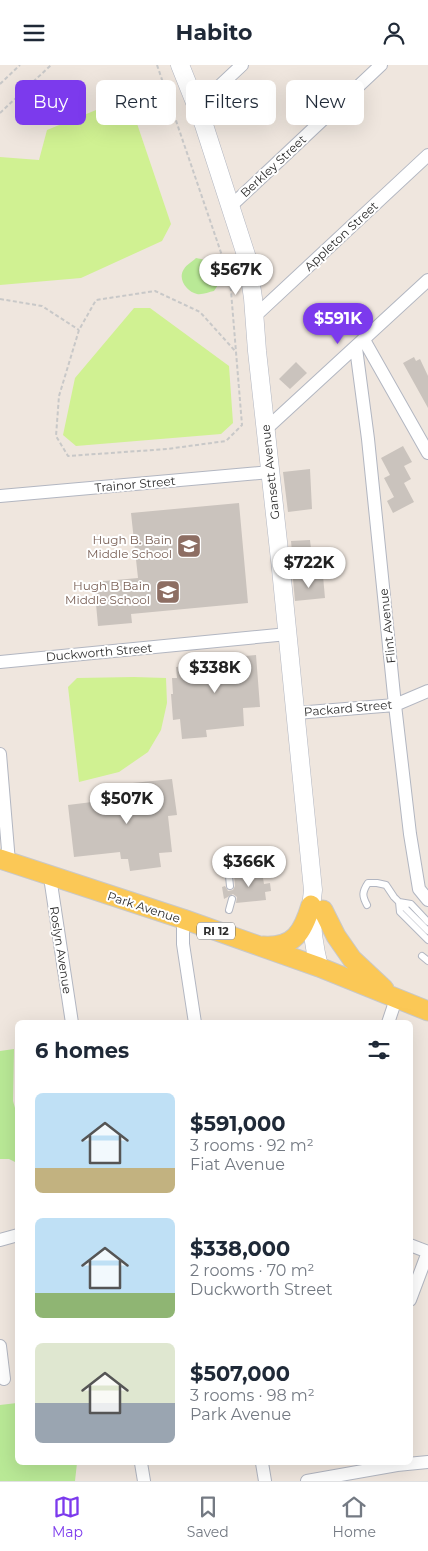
<!DOCTYPE html>
<html lang="en">
<head>
<meta charset="utf-8">
<style>
  :root { --surface:#fff; --page:#f2f2f3; --text:#1f2937; --muted:#747a83; --line:#e0e1e3; --accent:#7c3aed }
  body { margin:0; font-family:Montserrat,sans-serif; background:var(--page); color:var(--text); height:100vh; display:flex; flex-direction:column; font-size:19px; white-space:nowrap }
  * { box-sizing:border-box; margin:0 }
  p { font-size:16px; color:var(--muted) }
  .icon { flex:none; width:28px; height:28px; fill:none; stroke:currentColor; stroke-width:2; stroke-linecap:round; stroke-linejoin:round }
  .map { position:relative; flex:1; overflow:hidden }
  .panel { position:absolute; left:15px; top:955px; width:398px; height:445px; display:flex; flex-direction:column; background:var(--surface); border-radius:8px; box-shadow:0 5px 20px #0002 }
  .panel>* { flex:none }
  .top-card { position:absolute; left:15px; top:15px; width:399px; height:45px; display:flex; gap:10px }
  .price { position:absolute; translate:-50% -42px; padding:0 11px; border-radius:18px; background:#fff; color:#222; font-size:16px; line-height:32px; filter:drop-shadow(0 1px 2px #0008) }
  .price::after { content:''; position:absolute; left:50%; top:30px; width:15px; height:11px; margin-left:-8px; background:inherit; clip-path:polygon(0 0,100% 0,50% 100%) }
  .price.selected { background:var(--accent); color:#fff }
  ul { padding:0; list-style:none }
  li { display:flex; align-items:center; gap:15px; height:125px; padding:0 20px }
  li span { display:grid; place-items:center; flex:none; width:140px; height:100px; border-radius:8px; color:#555 }
  li>.icon { margin-inline-start:auto }
  span .icon { width:60px; height:60px; fill:#fffc; stroke-width:1 }
  li b { font-size:21px }
  h2 { display:flex; justify-content:space-between; align-items:center; height:60px; padding:0 20px; font-size:21px }
  .chip { padding:0 18px; border-radius:8px; background:var(--surface); box-shadow:0 5px 20px #0002; font-size:18px; line-height:45px }
  .chip.selected { background:var(--accent); color:#fff }
  header { display:flex; justify-content:space-between; align-items:center; height:65px; padding:0 20px; background:var(--surface); font-size:22px; font-weight:700 }
  .tab-bar { display:flex; justify-content:space-around; align-items:center; height:70px; border-top:1px solid var(--line); background:var(--surface); font-size:14px; color:var(--muted) }
  .tab-bar a { display:grid; justify-items:center; gap:2px }
  .tab-bar .selected { color:var(--accent) }
  .map>svg:first-child { display:block }
</style>
</head>
<body>
<header><svg class="icon" aria-label="menu" viewBox="0 0 24 24"><path d="M4 6h16M4 12h16M4 18h16"/></svg>Habito<svg class="icon" aria-label="person" viewBox="0 0 24 24"><circle cx="12" cy="8" r="4"/><path d="M4 21q1-7 8-7t8 7"/></svg></header>
<div class="map">
<svg width="428" height="1416" viewBox="0 0 428 1416">
  <rect width="100%" height="100%" fill="#efe6de"/>
  <!-- green -->
  <path fill="#b9e996" d="M196,193C216,196 227,209 214,226C209,227 202,230 197,229C187,227 177,214 184,204C187,199 192,197 196,193Z
    M14,984L13,1036L17,1050V1098L9,1094H0V986Z
    M17,1338L18,1398H77L75,1416H0V1340Z"/>
  <!-- pitch -->
  <path fill="#d0f192" d="M128,32L171,159L162,176L81,213L0,220V92L39,95L47,65Z
    M134,243H150L229,301L233,358L221,369L76,381L63,370L75,313Z
    M134,612L166,613L167,638L161,665L148,687L119,707L79,717L68,622L77,613Z"/>
  <!-- building -->
  <path fill="#cac3bd" d="M357,238L367,249L354,261L345,250Z
    M414,292L416,296L420,294L428,311V343L403,298Z
    M296,297L307,308L290,324L279,314Z
    M403,381L412,397L404,401L411,414L404,418L414,437L393,448L387,436L394,432L384,413L390,410L381,393Z
    M310,404L312,444L288,447L283,407Z
    M239,438L248,538L131,549L132,558L98,561L94,517L138,513L131,448Z
    M310,475L311,484H316L317,495L293,498L291,476Z
    M323,511L325,533L295,536L293,514Z
    M256,590L260,642L243,643L244,661L206,665L207,672L182,674L180,654L173,655L171,629H173L172,613H177L176,602L201,599L200,595Z
    M172,714L177,750L168,751L172,787L159,788L161,802L130,806L128,794H121L120,787L74,792L68,740L124,733L123,719Z
    M262,807L264,819L270,818L271,826L265,827L266,835L236,838L237,832L233,829L224,834L222,822L225,821L228,826L233,825L235,821L234,810Z"/>
  <g fill="none" stroke-linecap="round" stroke-linejoin="round">
    <defs>
      <path id="lane" d="M228,802L230,821
        M367,840C362,831 362,827 368,818H377L386,820L394,832L428,866
        M229,845L232,834
        M428,857L411,839L399,837L400,847L428,875
        M422,891L428,896"/>
      <path id="street" d="M196,43L242,0
        M231,141L381,0
        M254,252L428,90
        M364,275L428,388
        M356,283L368,374L395,640L410,769L419,824L428,835
        M266,364L428,215
        M0,431L270,407
        M0,597L288,569
        M296,648L395,640L428,626
        M0,689L9,797
        M50,812L72,958
        M183,854V879L195,958
        M388,958L396,934
        M0,1175L18,1170
        M410,1180L428,1187
        M410,1235L428,1187
        M0,1281L4,1314
        M141,1398L144,1416
        M262,1398L265,1416
        M307,1416L397,1400L428,1397"/>
      <path id="secondary" d="M180,0L204,60L247,193L253,233L257,286L281,504L313,825C309,851 313,877 319,902"/>
      <path id="primary" d="M0,794L183,854L319,902L428,946
        M323,845L336,871L352,894L384,924
        M263,881C294,883 303,867 311,840"/>
    </defs>
    <!-- lane casing -->
    <use href="#lane" stroke="#b2b6c1" stroke-width="8"/>
    <!-- street casing -->
    <use href="#street" stroke="#b2b6c1" stroke-width="14"/>
    <!-- secondary casing -->
    <use href="#secondary" stroke="#b2b6c1" stroke-width="19"/>
    <!-- primary casing -->
    <use href="#primary" stroke="#c8c8c8" stroke-width="21"/>
    <!-- path -->
    <path stroke="#c8c8c8" stroke-width="2" stroke-dasharray="4 2.5" stroke-linecap="butt" d="M157,0L230,214L242,360L226,376L167,384L68,391L56,371L59,331L79,265L96,235L155,226L200,247L236,287
      M0,19L20,0
      M0,48L51,0
      M0,234L42,241L79,265"/>
    <!-- lane -->
    <use href="#lane" stroke="#fff" stroke-width="6"/>
    <!-- street -->
    <use href="#street" stroke="#fff" stroke-width="12"/>
    <!-- secondary -->
    <use href="#secondary" stroke="#fff" stroke-width="18"/>
    <!-- primary -->
    <use href="#primary" stroke="#fbc856" stroke-width="19"/>
  </g>
  <!-- icons -->
  <defs>
    <symbol id="school-square" viewBox="-11 -11 22 22"><rect x="-9" y="-9" width="18" height="18" rx="4" fill="#8d6e63" stroke="#fff"/><path d="M0-5L7-2L0 1L-7-2ZM-4 1L0 2.5L4 1V4Q0 6-4 4Z" fill="#fff"/></symbol>
  </defs>
  <g fill-rule="evenodd">
    <use href="#school-square" x="175" y="467" width="28" height="28"/>
    <use href="#school-square" x="154" y="513" width="28" height="28"/>
  </g>
  <g text-anchor="middle" dominant-baseline="central" stroke-width="4" stroke-linejoin="round" paint-order="stroke">
    <!-- shield labels -->
    <rect fill="#fff" stroke="#6b6b6b" stroke-width="1" x="197" y="857.5" width="38" height="17" rx="4"/>
    <g font-size="11" font-weight="bold" fill="#2c2c2c">
      <text x="216" y="866">RI 12</text>
    </g>
    <!-- street labels -->
    <g font-size="12" fill="#2c2c2c" stroke="#fff">
      <text transform="translate(273 101) rotate(-43)">Berkley Street</text>
      <text transform="translate(341 171) rotate(-43)">Appleton Street</text>
      <text transform="translate(270 407) rotate(-96)">Gansett Avenue</text>
      <text transform="translate(135 419) rotate(-5)">Trainor Street</text>
      <text transform="translate(387 561) rotate(-96)">Flint Avenue</text>
      <text transform="translate(99 587) rotate(-5)">Duckworth Street</text>
      <text transform="translate(348 643) rotate(-5)">Packard Street</text>
      <text transform="translate(144 842) rotate(18)">Park Avenue</text>
      <text transform="translate(61 885) rotate(81)">Roslyn Avenue</text>
    </g>
    <!-- education labels -->
    <g font-size="12" fill="#785e54" stroke="#fff" text-anchor="end">
      <text x="172" y="474">Hugh B. Bain<tspan x="172" dy="14">Middle School</tspan></text>
      <text x="150" y="520">Hugh B Bain<tspan x="150" dy="14">Middle School</tspan></text>
    </g>
  </g>
</svg>
<b class="price" style="left:236px;top:231px">$567K</b>
<b class="price selected" style="left:338px;top:280px">$591K</b>
<b class="price" style="left:309px;top:524px">$722K</b>
<b class="price" style="left:215px;top:629px">$338K</b>
<b class="price" style="left:127px;top:760px">$507K</b>
<b class="price" style="left:249px;top:823px">$366K</b>
<div class="top-card">
<a class="chip selected">Buy</a>
<a class="chip">Rent</a>
<a class="chip">Filters</a>
<a class="chip">New</a>
</div>
<section class="panel">
<h2>6 homes<svg class="icon" aria-label="filters" viewBox="0 0 24 24"><path d="M4 7h16M4 17h16"/><circle cx="9" cy="7" r="2"/><circle cx="15" cy="17" r="2"/></svg></h2>
<ul>
<li><span style="background:linear-gradient(#bfe0f5 75%,#c2b280 0)"><svg class="icon" aria-label="home" viewBox="0 0 24 24"><path d="M3 11l9-7 9 7M6 9v11h12V9"/></svg></span><div><b>$591,000</b><p>3 rooms · 92 m²</p><p>Fiat Avenue</p></div></li>
<li><span style="background:linear-gradient(#bfe0f5 75%,#8fb573 0)"><svg class="icon" aria-label="home" viewBox="0 0 24 24"><path d="M3 11l9-7 9 7M6 9v11h12V9"/></svg></span><div><b>$338,000</b><p>2 rooms · 70 m²</p><p>Duckworth Street</p></div></li>
<li><span style="background:linear-gradient(#dfe7d0 60%,#9aa5b1 0)"><svg class="icon" aria-label="home" viewBox="0 0 24 24"><path d="M3 11l9-7 9 7M6 9v11h12V9"/></svg></span><div><b>$507,000</b><p>3 rooms · 98 m²</p><p>Park Avenue</p></div></li>
</ul>
</section>
</div>
<nav class="tab-bar">
<a class="selected"><svg class="icon" aria-label="map" viewBox="0 0 24 24"><path d="M3 6l6-2 6 2 6-2v14l-6 2-6-2-6 2zM9 4v14M15 6v14"/></svg>Map</a>
<a><svg class="icon" aria-label="saved" viewBox="0 0 24 24"><path d="M7 4h10v16l-5-4-5 4z"/></svg>Saved</a>
<a><svg class="icon" aria-label="home" viewBox="0 0 24 24"><path d="M3 11l9-7 9 7M6 9v11h12V9"/></svg>Home</a>
</nav>
</body>
</html>
